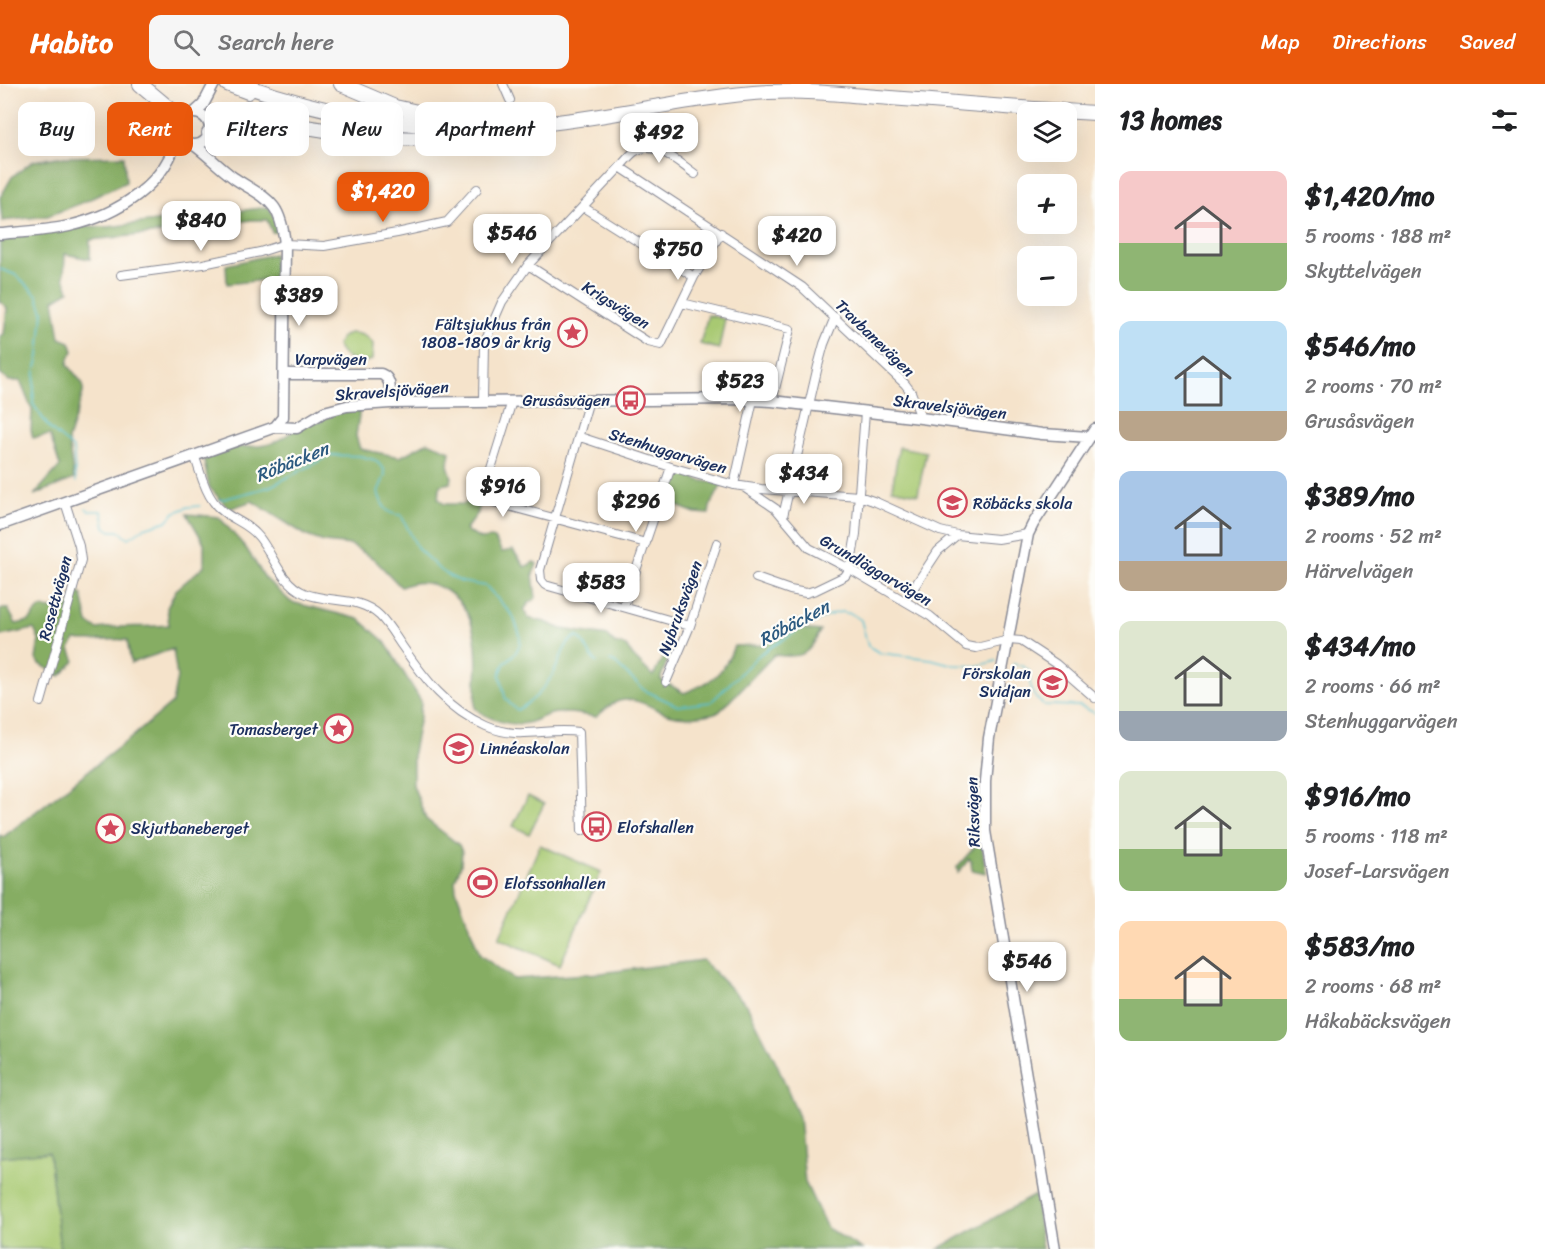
<!DOCTYPE html>
<html lang="en">
<head>
<meta charset="utf-8">
<style>
  :root { --surface:#fff; --page:#f6f6f6; --text:#202124; --muted:#757577; --accent:#ea580c }
  body { margin:0; font-family:Sriracha,sans-serif; background:var(--page); color:var(--text); height:100vh; display:flex; flex-direction:column; font-size:22px; white-space:nowrap }
  * { box-sizing:border-box; margin:0 }
  p { font-size:20px; color:var(--muted) }
  .icon { flex:none; width:33px; height:33px; fill:none; stroke:currentColor; stroke-width:2; stroke-linecap:round; stroke-linejoin:round }
  .map { position:relative; flex:1; overflow:hidden }
  .side { display:flex; flex-direction:column; background:var(--surface); width:450px }
  .side>* { flex:none }
  .banner { position:absolute; left:18px; top:18px; width:570px; height:54px; display:flex; gap:12px }
  .fabs { position:absolute; left:1017px; top:18px; display:grid; gap:12px }
  .fabs a { display:grid; place-items:center; width:60px; height:60px; border-radius:12px; background:var(--surface); box-shadow:0 6px 24px #0002; font-size:30px }
  .price { position:absolute; translate:-50% -51px; padding:0 14px; border-radius:12px; background:#fff; color:#222; font-size:20px; line-height:39px; filter:drop-shadow(0 2px 3px #0008) }
  .price::after { content:''; position:absolute; left:50%; top:36px; width:18px; height:14px; margin-left:-9px; background:inherit; clip-path:polygon(0 0,100% 0,50% 100%) }
  .price.current { background:var(--accent); color:#fff }
  ul { padding:0; list-style:none }
  li { display:flex; align-items:center; gap:18px; height:150px; padding:0 24px }
  li span { display:grid; place-items:center; flex:none; width:168px; height:120px; border-radius:12px; color:#555 }
  li>.icon { margin-inline-start:auto }
  span .icon { width:72px; height:72px; fill:#fffc; stroke-width:1 }
  li b { font-size:26px }
  h2 { display:flex; justify-content:space-between; align-items:center; height:72px; padding:0 24px; font-size:26px }
  .pill { padding:0 21px; border-radius:12px; background:var(--surface); box-shadow:0 6px 24px #0002; font-size:21px; line-height:54px }
  .pill.current { background:var(--accent); color:#fff }
  header { display:flex; align-items:center; gap:36px; box-sizing:border-box; height:84px; padding:0 30px; background:var(--accent); color:#fff }
  header strong { font-size:28px }
  nav { display:flex; gap:33px; margin-inline-start:auto; font-size:21px }
  .search { width:420px; height:54px; background:var(--page); display:flex; align-items:center; gap:15px; box-sizing:border-box; padding:0 21px; border-radius:12px; color:var(--muted); font-size:22px }
  main { display:flex; flex:1; min-height:0 }
  .map>svg:first-child { display:block }
</style>
</head>
<body>
<header>
<strong>Habito</strong>
<div class="search"><svg class="icon" aria-label="search" viewBox="0 0 24 24"><circle cx="10" cy="10" r="6"/><path d="M15 15l6 6"/></svg>Search here</div>
<nav><a>Map</a><a>Directions</a><a>Saved</a></nav>
</header>
<main>
<div class="map">
<svg width="1095" height="1165" viewBox="0 0 1095 1165">
  <rect width="100%" height="100%" fill="#fdfcf7"/>
  <filter id="ink" filterUnits="userSpaceOnUse"><feTurbulence type="fractalNoise" baseFrequency=".0167" numOctaves="2"/><feDisplacementMap in="SourceGraphic" scale="12" xChannelSelector="R" yChannelSelector="G"/><feConvolveMatrix kernelMatrix="1 2 1 2 8 2 1 2 1" color-interpolation-filters="sRGB"/></filter>
  <filter id="wash" filterUnits="userSpaceOnUse"><feTurbulence type="fractalNoise" baseFrequency=".008" numOctaves="4" result="noise"/><feDisplacementMap in="SourceGraphic" scale="24" xChannelSelector="R" yChannelSelector="G"/><feGaussianBlur stdDeviation="1.35" result="paint"/><feColorMatrix in="noise" values="0 0 0 0 0 0 0 0 0 0 0 0 0 0 0 0 0 1.4 0 .05"/><feComposite in="paint" operator="in"/></filter>
  <g filter="url(#wash)">
    <rect width="100%" height="100%" fill="#f5e3cb"/>
    <!-- green -->
    <path fill="#a8c972" stroke="#627c68" stroke-width="1.5" d="M708,231L725,235L719,265L700,260Z
      M349,249C360,249 366,251 373,260L372,276C357,281 343,276 337,261L341,254Z
      M899,363L926,368L918,410L892,405Z
      M528,712L544,720L529,750L513,742Z
      M540,761L601,788L560,881L499,854Z
      M49,1068L60,1165H0V1073Z"/>
    <!-- forest -->
    <path fill="#86ad64" stroke="#506e61" stroke-width="1.5" d="M124,72L126,98L84,118L48,132L2,137L0,114L12,93L33,77L58,73Z
      M269,123L281,149L272,148L267,136H251L161,149L90,156V175L65,170L64,193L69,207L54,216L60,254L70,258L73,267L69,274L68,281L83,300V309L68,356L74,395L34,411L60,382L50,351L33,354L31,346L32,326L20,297H9L0,290V252L4,250L7,224L0,217V155L85,142L108,143Z
      M274,170V202L265,196L227,200L226,181Z
      M360,325L356,352L360,365L400,373L428,358L450,367L448,381L452,394L450,399L441,401L438,414L444,420H463L472,417L479,422L478,429L465,446L480,455L494,454L502,468L513,466L525,483L534,478L537,480L533,490L536,514L529,519L524,526L528,534L545,538L562,545L608,552L614,559L626,562L633,572L653,592L670,561L673,562L661,593V596L684,609C712,598 723,591 734,562L761,561L799,536L803,545L820,547C809,573 800,574 774,571L719,628C704,632 684,635 668,630C653,625 636,612 619,617C611,619 603,628 596,633C584,631 571,628 559,629C546,629 539,636 527,639C510,643 487,635 475,624C476,582 486,528 442,504C427,497 416,497 401,503L374,475L351,461L324,458L307,452L252,417L229,425L209,403L204,377C219,359 246,365 266,361C286,357 300,335 321,338L326,330Z
      M679,391H688L698,396L722,400L710,423L709,430L695,429L667,418L674,395Z
      M187,430L219,433L246,464L265,494L291,518L359,535L385,558L421,617L420,633L413,668V701L426,735L459,761L462,768L461,781L455,796L456,806L480,871L514,895L601,889L702,876L747,921L777,980L799,1033L805,1098L827,1144L862,1165H60L49,1068L0,1073V751L3,753L132,653L172,619L177,593L173,565L131,579L127,556C109,554 92,559 75,556L70,565L75,577L60,592L40,580L36,575L39,556L34,545L0,552V525H8L16,540L29,537L40,524L54,525L70,522L76,505L82,511L88,539L97,545C121,541 145,544 169,541L167,524L176,506L204,482V459Z
      M977,760L982,761L986,789L972,786L971,778L969,775L958,789L957,783Z
      M1035,1111L1042,1165H938Z"/>
    <g fill="none" stroke-linecap="round" stroke-linejoin="round">
      <!-- stream -->
      <path stroke="#55c0d1" stroke-width="1.5" d="M0,185L16,191L37,211L43,227L39,272L35,287L33,320L50,345L73,364L76,398
        M220,416L269,403L331,371L360,372L375,376L384,385L385,391L378,408C382,421 386,431 401,431L418,465L438,484L449,492L462,498L486,502L513,532L520,551V560L516,568L504,580L500,590L505,613L510,620L517,626C535,617 547,602 556,584C563,571 563,560 577,552C588,559 587,572 597,578
        M86,424L89,427H102L105,443L111,447H119L129,454L144,444L167,437L174,429L188,423L200,422
        M610,577L615,579L644,606L678,622L711,618L760,570L800,545L832,530L841,528L852,530L861,536L868,562L880,569L931,575L954,581L977,582L996,577
        M1013,580L1023,582L1029,587L1031,606L1035,613L1044,621L1080,622L1095,629"/>
    </g>
  </g>
  <g filter="url(#ink)">
    <g fill="none" stroke-linecap="round" stroke-linejoin="round">
      <defs>
        <path id="street" d="M503,0L510,16
          M620,83L802,203L905,300L911,308L921,334
          M583,123L694,193
          M528,181L648,258L661,261L694,193L721,149
          M121,191L203,180L260,168L285,160L324,162L397,149L447,138L477,105
          M682,219L790,245L772,317
          M483,316L484,259L502,218L528,181L620,83C624,78 629,72 634,68C655,54 679,79 695,90
          M589,316L540,486L541,496L545,501L690,542
          M512,317L485,404V413L490,417L646,459
          M580,353L671,383L734,401L761,405L859,412L876,418L940,447L957,451L998,455L1028,450
          M194,371C200,386 203,404 213,417C224,434 247,437 259,453C274,472 280,498 304,509C329,520 359,511 380,532C389,541 395,552 402,562C425,595 447,625 486,642C520,657 545,643 579,648L582,747
          M734,401L753,316
          M745,404L776,425L809,464L850,485L930,532L966,562L976,564L1009,556L1021,557L1056,580L1095,614
          M783,432L818,282L824,260L835,233
          M756,494L790,506L806,509L816,506L845,492L850,485L856,450L865,328
          M905,517L938,467L957,451
          M624,522L671,383
          M666,598L690,542L717,459
          M41,618L81,476L79,462L65,418"/>
        <path id="secondary" d="M194,29L203,21L214,0
          M178 45a16 16 0 1 1 32 0a16 16 0 1 1-32 0Z
          M194,61C208,71 220,84 234,94C267,116 280,115 285,160L283,333L275,343
          M0,150C23,148 46,147 69,142C117,131 168,100 178,49
          M284,290H381C393,295 389,307 390,319
          M0,441L275,343L297,344L324,328L347,322L390,319L733,315L772,317L921,334L1042,350L1089,353
          M1055,1165L985,747V697L989,654L1028,450L1033,440L1095,345"/>
        <path id="highway" d="M140,0L170,25L179,38
          M227,0L248,8
          M240,0C334,33 430,51 530,41C610,34 688,13 768,8C804,6 841,10 877,13C950,18 1022,25 1095,29
          M341,0L395,23L459,37
          M209,49C258,26 317,48 368,52C403,56 438,56 474,52"/>
      </defs>
      <!-- street casing -->
      <use href="#street" stroke="#888994" stroke-width="10"/>
      <!-- secondary casing -->
      <use href="#secondary" stroke="#888994" stroke-width="13"/>
      <!-- highway casing -->
      <use href="#highway" stroke="#888994" stroke-width="16"/>
      <!-- street -->
      <use href="#street" stroke="#fff" stroke-width="8"/>
      <!-- secondary -->
      <use href="#secondary" stroke="#fff" stroke-width="10"/>
      <!-- highway -->
      <use href="#highway" stroke="#fff" stroke-width="14"/>
    </g>
  </g>
  <!-- icons -->
  <defs>
    <symbol id="sight-ring" viewBox="-11 -11 22 22"><circle r="9.5" fill="#fdfcf7" stroke="#d1495b" stroke-width="1.5"/><path d="M0-6L1.8-2.2L6-1.7L2.9 1.2L3.7 5.4L0 3.3L-3.7 5.4L-2.9 1.2L-6-1.7L-1.8-2.2Z" fill="#d1495b"/></symbol>
    <symbol id="bus-ring" viewBox="-11 -11 22 22"><circle r="9.5" fill="#fdfcf7" stroke="#d1495b" stroke-width="1.5"/><path d="M-5-6H5V4H4V6H2V4H-2V6H-4V4H-5ZM-3.5-4V0h7V-4ZM-3.5 1.2v1.5H-2V1.2ZM2 1.2v1.5H3.5V1.2Z" fill="#d1495b"/></symbol>
    <symbol id="school-ring" viewBox="-11 -11 22 22"><circle r="9.5" fill="#fdfcf7" stroke="#d1495b" stroke-width="1.5"/><path d="M0-5L7-2L0 1L-7-2ZM-4 1L0 2.5L4 1V4Q0 6-4 4Z" fill="#d1495b"/></symbol>
    <symbol id="stadium-ring" viewBox="-11 -11 22 22"><circle r="9.5" fill="#fdfcf7" stroke="#d1495b" stroke-width="1.5"/><path d="M0-5a6.5 5 0 1 0 0 10a6.5 5 0 1 0 0-10ZM-3.5-1.8h7v3.6h-7Z" fill="#d1495b"/></symbol>
  </defs>
  <g fill-rule="evenodd">
    <use href="#sight-ring" x="556" y="232" width="33" height="33"/>
    <use href="#bus-ring" x="614" y="300" width="33" height="33"/>
    <use href="#school-ring" x="936" y="402" width="33" height="33"/>
    <use href="#school-ring" x="1036" y="582" width="33" height="33"/>
    <use href="#sight-ring" x="322" y="628" width="33" height="33"/>
    <use href="#school-ring" x="442" y="648" width="33" height="33"/>
    <use href="#bus-ring" x="580" y="726" width="33" height="33"/>
    <use href="#sight-ring" x="94" y="728" width="33" height="33"/>
    <use href="#stadium-ring" x="466" y="782" width="33" height="33"/>
  </g>
  <g text-anchor="middle" dominant-baseline="central" stroke-width="4.5" stroke-linejoin="round" paint-order="stroke">
    <!-- street labels -->
    <g font-size="16" fill="#1b2f5e" stroke="#fdfcf7">
      <text transform="translate(616 221) rotate(32)">Krigsvägen</text>
      <text transform="translate(875 254) rotate(44)">Travbanevägen</text>
      <text x="331" y="275">Varpvägen</text>
      <text transform="translate(392 307) rotate(-4)">Skravelsjövägen</text>
      <text transform="translate(950 323) rotate(7)">Skravelsjövägen</text>
      <text transform="translate(668 367) rotate(17)">Stenhuggarvägen</text>
      <text transform="translate(876 486) rotate(30)">Grundläggarvägen</text>
      <text transform="translate(55 514) rotate(-75)">Rosettvägen</text>
      <text transform="translate(680 524) rotate(-70)">Nybruksvägen</text>
      <text transform="translate(973 728) rotate(-92)">Riksvägen</text>
    </g>
    <!-- poi labels -->
    <g font-size="16" fill="#1b2f5e" stroke="#fdfcf7" text-anchor="start">
      <text x="551" y="240" text-anchor="end">Fältsjukhus från<tspan x="551" dy="18">1808-1809 år krig</tspan></text>
      <text x="610" y="316" text-anchor="end">Grusåsvägen</text>
      <text x="973" y="419">Röbäcks skola</text>
      <text x="1031" y="589" text-anchor="end">Förskolan<tspan x="1031" dy="18">Svidjan</tspan></text>
      <text x="318" y="645" text-anchor="end">Tomasberget</text>
      <text x="480" y="664">Linnéaskolan</text>
      <text x="617" y="743">Elofshallen</text>
      <text x="131" y="744">Skjutbaneberget</text>
      <text x="504" y="799">Elofssonhallen</text>
    </g>
    <!-- water labels -->
    <g font-size="18" font-style="italic" fill="#2c5a80" stroke="#fdfcf7">
      <text transform="translate(292 378) rotate(-22)">Röbäcken</text>
      <text transform="translate(794 539) rotate(-28)">Röbäcken</text>
    </g>
  </g>
</svg>
<div class="fabs">
<a><svg class="icon" aria-label="layers" viewBox="0 0 24 24"><path d="M12 4l9 5-9 5-9-5zM3 14l9 5 9-5"/></svg></a>
<a>+</a>
<a>−</a>
</div>
<b class="price" style="left:659px;top:80px">$492</b>
<b class="price current" style="left:383px;top:139px">$1,420</b>
<b class="price" style="left:201px;top:168px">$840</b>
<b class="price" style="left:512px;top:181px">$546</b>
<b class="price" style="left:797px;top:183px">$420</b>
<b class="price" style="left:678px;top:197px">$750</b>
<b class="price" style="left:299px;top:243px">$389</b>
<b class="price" style="left:740px;top:329px">$523</b>
<b class="price" style="left:804px;top:421px">$434</b>
<b class="price" style="left:503px;top:434px">$916</b>
<b class="price" style="left:636px;top:449px">$296</b>
<b class="price" style="left:601px;top:530px">$583</b>
<b class="price" style="left:1027px;top:909px">$546</b>
<div class="banner">
<a class="pill">Buy</a>
<a class="pill current">Rent</a>
<a class="pill">Filters</a>
<a class="pill">New</a>
<a class="pill">Apartment</a>
</div>
</div>
<section class="side">
<h2>13 homes<svg class="icon" aria-label="filters" viewBox="0 0 24 24"><path d="M4 7h16M4 17h16"/><circle cx="9" cy="7" r="2"/><circle cx="15" cy="17" r="2"/></svg></h2>
<ul>
<li><span style="background:linear-gradient(#f6c9c9 60%,#8fb573 0)"><svg class="icon" aria-label="home" viewBox="0 0 24 24"><path d="M3 11l9-7 9 7M6 9v11h12V9"/></svg></span><div><b>$1,420/mo</b><p>5 rooms · 188 m²</p><p>Skyttelvägen</p></div></li>
<li><span style="background:linear-gradient(#bfe0f5 75%,#b9a48a 0)"><svg class="icon" aria-label="home" viewBox="0 0 24 24"><path d="M3 11l9-7 9 7M6 9v11h12V9"/></svg></span><div><b>$546/mo</b><p>2 rooms · 70 m²</p><p>Grusåsvägen</p></div></li>
<li><span style="background:linear-gradient(#a9c7e8 75%,#b9a48a 0)"><svg class="icon" aria-label="home" viewBox="0 0 24 24"><path d="M3 11l9-7 9 7M6 9v11h12V9"/></svg></span><div><b>$389/mo</b><p>2 rooms · 52 m²</p><p>Härvelvägen</p></div></li>
<li><span style="background:linear-gradient(#dfe7d0 75%,#9aa5b1 0)"><svg class="icon" aria-label="home" viewBox="0 0 24 24"><path d="M3 11l9-7 9 7M6 9v11h12V9"/></svg></span><div><b>$434/mo</b><p>2 rooms · 66 m²</p><p>Stenhuggarvägen</p></div></li>
<li><span style="background:linear-gradient(#dfe7d0 65%,#8fb573 0)"><svg class="icon" aria-label="home" viewBox="0 0 24 24"><path d="M3 11l9-7 9 7M6 9v11h12V9"/></svg></span><div><b>$916/mo</b><p>5 rooms · 118 m²</p><p>Josef-Larsvägen</p></div></li>
<li><span style="background:linear-gradient(#ffd9b3 65%,#8fb573 0)"><svg class="icon" aria-label="home" viewBox="0 0 24 24"><path d="M3 11l9-7 9 7M6 9v11h12V9"/></svg></span><div><b>$583/mo</b><p>2 rooms · 68 m²</p><p>Håkabäcksvägen</p></div></li>
</ul>
</section>
</main>
</body>
</html>
